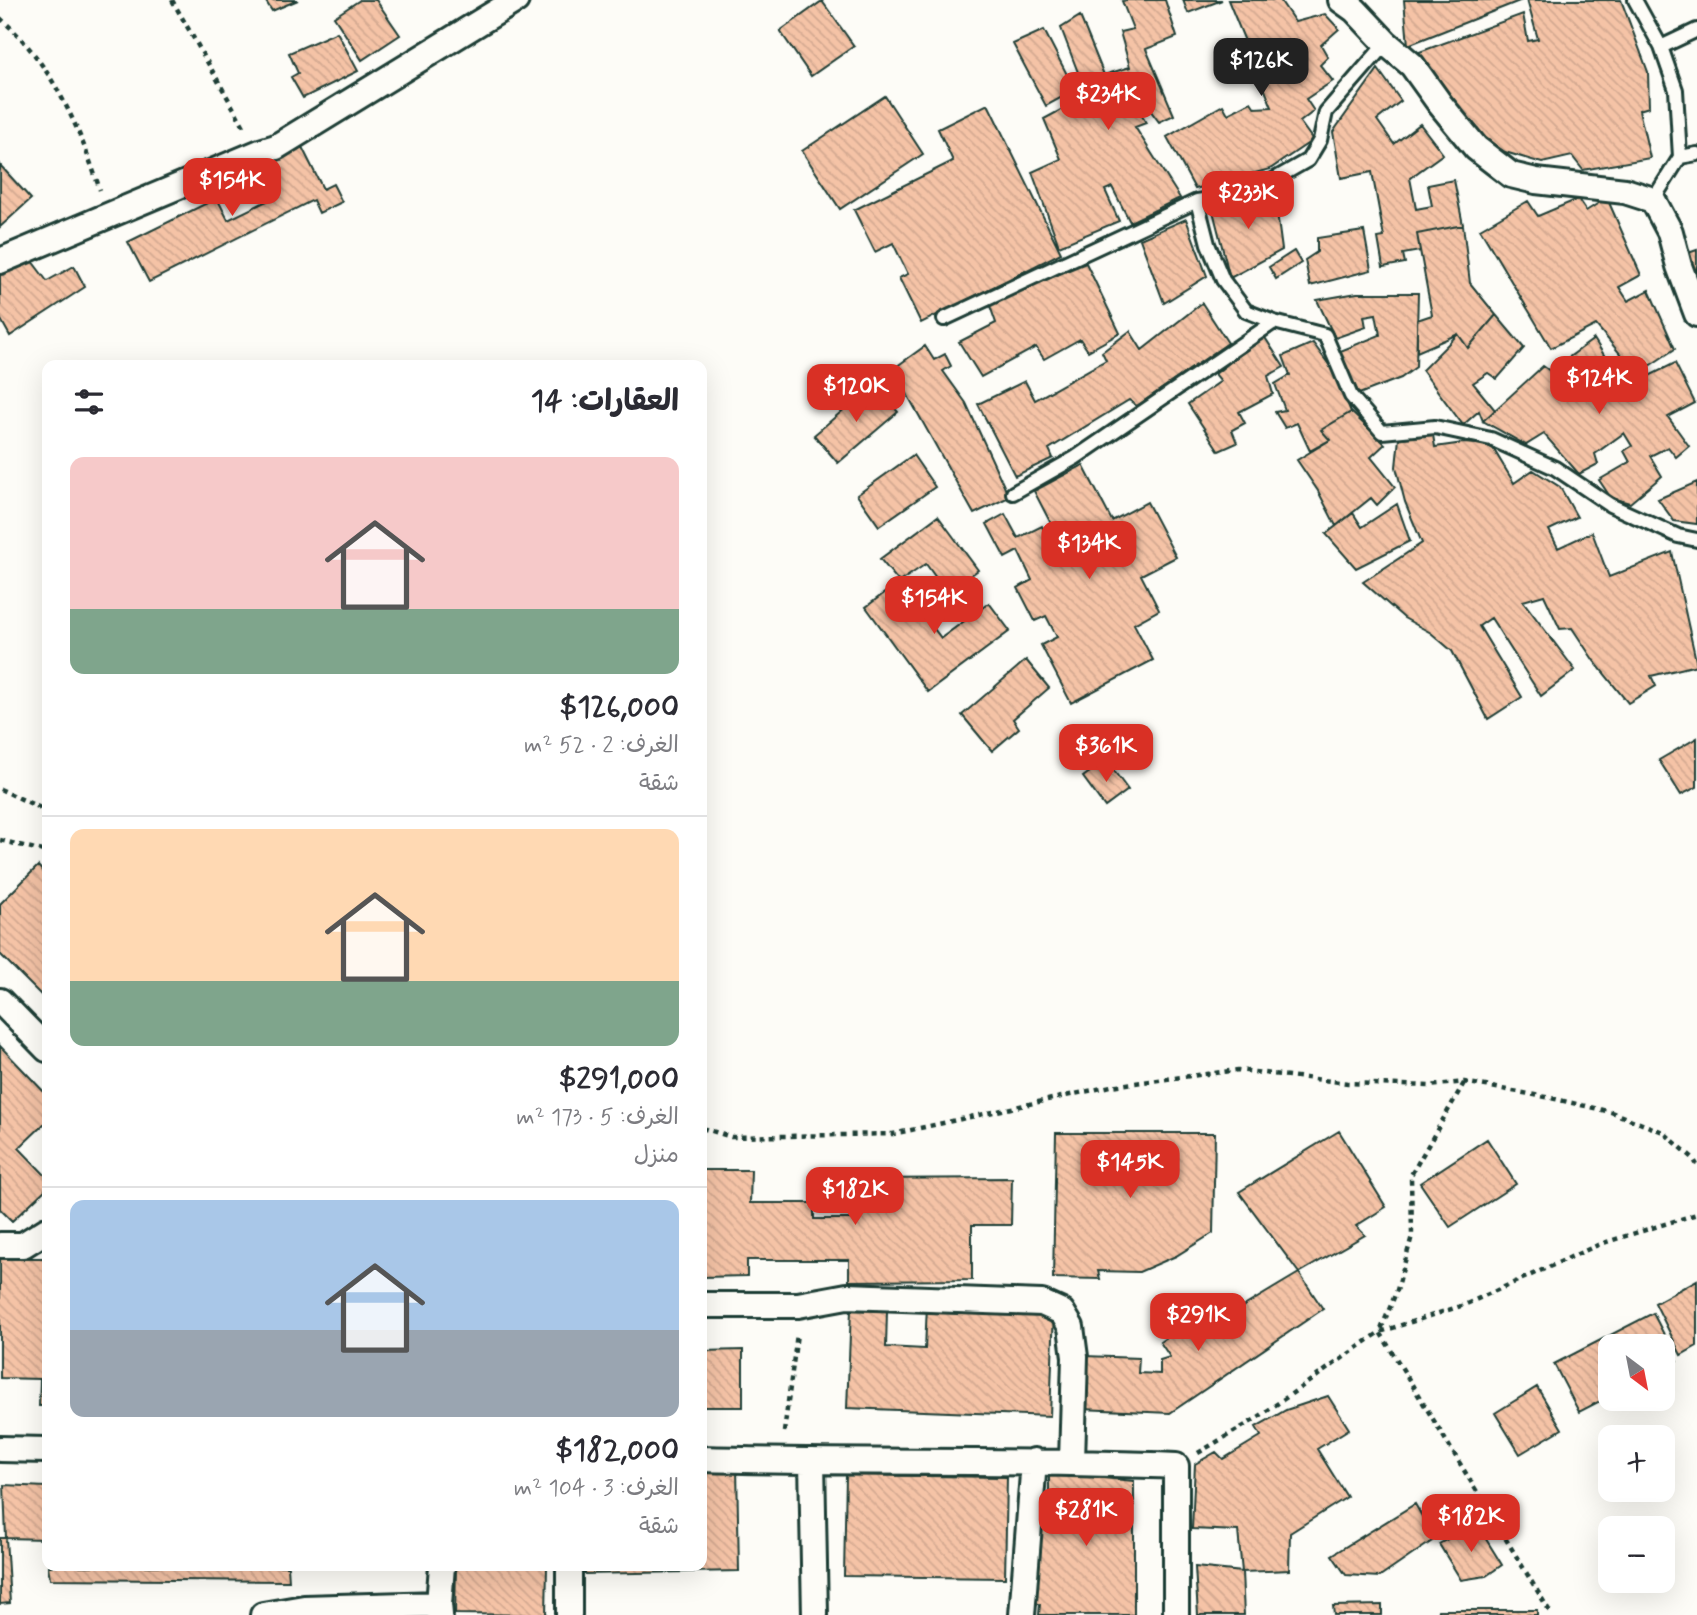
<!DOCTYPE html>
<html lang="ar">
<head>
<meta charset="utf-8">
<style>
  :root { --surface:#fff; --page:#f2f2f3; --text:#2b2b33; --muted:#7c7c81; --line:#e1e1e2; --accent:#d93025 }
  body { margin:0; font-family:Mynerve,"Playpen Sans Arabic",sans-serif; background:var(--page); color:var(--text); direction:rtl; height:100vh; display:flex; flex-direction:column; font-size:26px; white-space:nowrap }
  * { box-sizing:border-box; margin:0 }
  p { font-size:23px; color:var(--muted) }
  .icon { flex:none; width:38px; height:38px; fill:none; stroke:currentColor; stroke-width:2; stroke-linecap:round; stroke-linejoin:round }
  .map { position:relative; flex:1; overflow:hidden; direction:ltr }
  .side { position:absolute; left:42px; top:360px; width:665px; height:1211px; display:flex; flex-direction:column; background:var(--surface); border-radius:14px; box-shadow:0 7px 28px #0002; direction:rtl }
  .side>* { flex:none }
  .needle { width:46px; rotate:148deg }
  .fabs { position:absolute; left:1598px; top:1334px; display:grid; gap:14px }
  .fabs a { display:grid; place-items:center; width:77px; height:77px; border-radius:14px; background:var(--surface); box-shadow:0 7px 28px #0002; font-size:35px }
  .price { position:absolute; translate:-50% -60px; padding:0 16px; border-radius:14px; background:var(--accent); color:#fff; font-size:23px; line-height:46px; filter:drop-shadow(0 2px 4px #0008) }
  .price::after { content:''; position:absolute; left:50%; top:42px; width:21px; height:16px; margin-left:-10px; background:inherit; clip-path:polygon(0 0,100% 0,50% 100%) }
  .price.current { background:#222; color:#fff }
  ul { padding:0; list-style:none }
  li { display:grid; align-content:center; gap:14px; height:371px; padding:0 28px }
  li+li { border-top:2px solid var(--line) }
  li span { display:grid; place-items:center; height:217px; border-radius:14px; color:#555 }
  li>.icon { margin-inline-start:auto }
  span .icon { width:126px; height:126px; fill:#fffc; stroke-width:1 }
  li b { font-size:30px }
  h2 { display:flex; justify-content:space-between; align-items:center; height:84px; padding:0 28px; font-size:30px }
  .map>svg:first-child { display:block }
</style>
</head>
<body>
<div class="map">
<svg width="1697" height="1615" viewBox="0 0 1697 1615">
  <defs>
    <pattern id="building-back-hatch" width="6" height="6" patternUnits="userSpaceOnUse" patternTransform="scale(1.75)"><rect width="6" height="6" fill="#f5c3a6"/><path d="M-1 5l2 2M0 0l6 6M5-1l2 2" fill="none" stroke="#d2a890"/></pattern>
  </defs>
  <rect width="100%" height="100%" fill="#fdfcf7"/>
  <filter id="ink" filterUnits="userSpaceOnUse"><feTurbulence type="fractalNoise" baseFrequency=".0143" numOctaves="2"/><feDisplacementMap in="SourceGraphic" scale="14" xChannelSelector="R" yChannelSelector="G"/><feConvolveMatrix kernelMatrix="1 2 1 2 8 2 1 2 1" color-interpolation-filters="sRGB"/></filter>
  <g filter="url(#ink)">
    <!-- building -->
    <path fill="url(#building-back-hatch)" stroke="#1f3d34" stroke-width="2" d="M265,0H298L272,11Z
      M360,0H376L400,35L362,60L334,17Z
      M1127,0H1165L1177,37L1146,49L1174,115L1159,122L1147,106L1140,112L1146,123L1135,127L1180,198L1130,222L1112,187L1105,190L1119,221L1059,246L1032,172L1061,159L1044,119L1087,96L1061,28L1080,16L1104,75L1130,67L1120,32L1133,29L1122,1Z
      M1183,0H1222L1188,13Z
      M1228,0H1280L1295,22L1325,14L1339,29L1321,45L1328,57L1320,65L1333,81L1306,99L1314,111L1300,122L1313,140L1270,169L1195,189L1167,137L1223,105L1228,114L1251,102L1255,108L1272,107Z
      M1404,0H1522L1408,45Z
      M1527,0H1621L1648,72L1649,107L1639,110L1650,158L1583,170L1572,156L1542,163L1505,152L1467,127L1414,54L1523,14L1528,41L1538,39Z
      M822,1L854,46L811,76L780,31Z
      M1044,30L1075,90L1046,106L1013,44Z
      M337,32L358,71L303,98L291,77L298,73L289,53Z
      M1378,69L1401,101L1377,120L1394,144L1420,124L1443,154L1410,178L1416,209L1432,206L1428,185L1454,180L1463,225L1417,234L1420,251L1403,254L1405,263L1383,267L1378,238L1384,237L1372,172L1341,178L1333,132Z
      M885,96L923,154L840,209L802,151Z
      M988,104L1061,253L921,323L899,278L908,274L893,243L875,252L854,210L953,161L938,129Z
      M302,147L323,189L333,184L342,202L319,213L313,200L149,282L128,242L217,198L228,220L273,198L259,169Z
      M0,165L31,199L0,227Z
      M1274,190L1282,250L1230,278L1212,207Z
      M1607,198L1641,275L1619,287L1628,301L1649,290L1675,349L1637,374L1596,325L1551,348L1480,229L1528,201L1538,216L1578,199L1586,211Z
      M1186,219L1207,276L1164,303L1140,239Z
      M1463,225L1470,283L1496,315L1468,348L1458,334L1417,352V320L1432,315L1417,234Z
      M1364,231L1371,270L1310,286L1305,260L1317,252V238Z
      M1697,250V292L1682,255Z
      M1294,251L1301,263L1276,279L1269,267Z
      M29,257L47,281L74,266L85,287L10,336L0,318V270Z
      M1086,263L1120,333L1088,351L1080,339L1044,359L1036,347L981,377L959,342L996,323L989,303Z
      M1357,293H1418L1416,367L1401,378L1359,394L1338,352L1380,335L1376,314L1364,316L1366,327L1335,338L1317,300Z
      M1202,303L1228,343L1137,406L1129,400L1049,449L1053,458L1015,476L978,404L1025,381L1035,400L1106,360L1102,352L1130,331L1142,350Z
      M1496,315L1524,348L1497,379L1488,373L1473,383L1495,410L1483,421L1479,411L1463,425L1422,370L1458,334L1468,348Z
      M1264,336L1284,367L1268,376L1273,394L1239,412L1245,423L1232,430L1237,443L1219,451L1188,404L1221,381L1215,374Z
      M1594,339L1604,355L1633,384L1675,363L1695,403L1668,417L1689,446L1676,457L1668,447L1650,456L1662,476L1630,503L1611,498L1599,480L1630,462L1624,451L1632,446L1624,433L1595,454L1598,464L1579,474L1544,434L1526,445L1483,421L1543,366L1550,371Z
      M1313,343L1335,373L1351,412L1321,430L1330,440L1310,451L1297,423L1285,428L1275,412L1285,410L1275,384L1290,375L1283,356Z
      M925,346L934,360L945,354L951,366L943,371L966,403L1009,497L974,514L893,369Z
      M874,384L898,412L838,463L814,435Z
      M1351,412L1385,444L1371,457L1395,487L1377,505L1371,498L1336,526L1318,491L1297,460L1330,440L1321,430Z
      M1433,435L1435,447L1463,443L1491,445L1514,483L1533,470L1560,487L1577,517L1549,530L1558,548L1592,532L1609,577L1672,552L1697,665L1651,676L1656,686L1628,703L1594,661L1572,628L1560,629L1544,595L1523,601L1575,670L1541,696L1491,618L1479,626L1522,697L1488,719L1452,651L1431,633L1404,618L1363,582L1422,543L1405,502L1396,467L1399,438Z
      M913,455L935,487L879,526L857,495Z
      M1083,465L1112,521L1147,502L1176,557L1141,575L1159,610L1134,624L1153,660L1071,703L1041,645L1057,637L1046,616L1035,621L1018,588L1032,580L1018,551L1005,558L987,524L1005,514L1018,538L1042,526L1051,545L1060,541L1034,491Z
      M1697,482V524L1674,521L1658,499Z
      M1397,504L1410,541L1356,568L1326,534L1353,513L1362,527Z
      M938,516L978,570L947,593L926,564L899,582L880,559Z
      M899,582L941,638L989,603L1010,631L928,692L866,607Z
      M1026,660L1049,688L1013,719L1019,728L992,751L962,715Z
      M1697,738V787L1681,795L1659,760Z
      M1106,760L1128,790L1105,807L1083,777Z
      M38,866L47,876V1001L0,954V904Z
      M0,1046L47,1095V1121L19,1148L47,1177V1188L12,1221L0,1209Z
      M1339,1131L1386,1207L1356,1226L1365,1235L1299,1273L1239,1192Z
      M1056,1133H1215L1213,1233L1176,1256L1139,1272L1098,1271L1100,1279L1053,1278Z
      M1487,1139L1516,1184L1450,1227L1420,1183Z
      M702,1170H751L750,1203H814V1219H859V1179L1012,1178L1011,1225H972V1280L849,1281V1260H747V1276L702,1277Z
      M0,1258H47V1406H39L40,1379L0,1378Z
      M1299,1273L1323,1309L1170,1413L1082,1409L1085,1356L1139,1358L1138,1373L1160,1374V1360L1170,1357L1160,1342L1215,1304L1224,1318Z
      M1697,1280V1346L1681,1355L1655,1303Z
      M927,1305L1054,1310L1050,1416L847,1408L851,1310L887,1311L886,1347L925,1349Z
      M1653,1313L1677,1360L1662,1368V1346H1610V1396L1579,1412L1554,1364Z
      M743,1350V1407H702V1351Z
      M1537,1387L1562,1429L1520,1454L1495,1413Z
      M1328,1396L1349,1429L1317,1449L1347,1497L1290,1533L1289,1570L1242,1572L1238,1531L1192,1529L1195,1464L1216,1452L1223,1459L1261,1436L1256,1427L1286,1410Z
      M737,1467L739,1571L585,1574V1566H702V1468Z
      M1049,1473L1134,1481V1615H1039L1040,1604L1032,1603L1038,1511H1049Z
      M846,1475L1007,1477L1005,1578L844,1576Z
      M47,1479V1557L45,1539L6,1538L4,1485L46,1487Z
      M1415,1504L1435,1539L1380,1577L1346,1575L1332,1555Z
      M1476,1523L1502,1565L1486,1576L1461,1580L1439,1544Z
      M0,1538H6L10,1603L0,1604Z
      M48,1566H288L289,1581L50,1579Z
      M456,1566H547L546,1615L455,1614Z
      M1195,1567L1242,1572L1244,1615H1198Z
      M1382,1605V1615H1334L1333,1606Z
      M1438,1610H1537V1615H1437Z"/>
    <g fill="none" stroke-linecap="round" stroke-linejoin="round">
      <defs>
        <path id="lane" d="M1635,0L1661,47L1676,90L1680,157
          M1386,43L1326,112L1320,140L1308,160L1266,184L1235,195L1197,201L1208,244L1223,280L1246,311L1274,322L1325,335L1351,396L1382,432L1435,427L1491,439L1555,468L1610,505L1678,536L1697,540
          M1661,47L1697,30
          M1653,200L1680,157L1697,154
          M944,319L1197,201
          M1013,493L1075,458L1274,322"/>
        <path id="street" d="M1341,0L1355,10L1386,43L1412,65L1440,104L1476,148L1511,175L1536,181L1625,191L1653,200L1670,232L1679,266L1697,314
          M0,261L260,152L276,147L516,0
          M0,1001L47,1049
          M0,1245H23L47,1230
          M702,1305H798L847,1296L1042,1303L1062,1312L1071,1327L1075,1357L1072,1461
          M0,1449L47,1450
          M702,1459C860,1464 1018,1459 1176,1466V1615
          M812,1461L815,1615
          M569,1566V1615
          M263,1615L304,1608L439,1604
          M440,1615L439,1604L442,1566
          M1022,1615L1034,1461"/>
      </defs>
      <!-- lane casing -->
      <use href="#lane" stroke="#1f3d34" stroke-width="18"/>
      <!-- street casing -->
      <use href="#street" stroke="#1f3d34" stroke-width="30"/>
      <!-- path -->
      <path stroke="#1f3d34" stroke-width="4.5" stroke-dasharray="5 5" stroke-linecap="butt" d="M172,0L246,130
        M0,18C52,63 79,127 100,190
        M0,789L47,811
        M0,840L47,852
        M1464,1083L1411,1175L1412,1236L1397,1290L1380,1332L1552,1615
        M702,1128L731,1137L893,1134L1111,1086L1238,1070L1348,1083L1429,1086L1464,1082L1551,1098L1611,1112L1663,1132L1693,1158L1697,1165
        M784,1432L797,1334
        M1198,1453L1254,1420L1380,1332L1464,1305L1600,1244L1697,1214"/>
      <!-- lane -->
      <use href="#lane" stroke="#fdfcf7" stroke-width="12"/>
      <!-- street -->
      <use href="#street" stroke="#fdfcf7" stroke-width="24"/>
    </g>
  </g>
</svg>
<div class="fabs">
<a><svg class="needle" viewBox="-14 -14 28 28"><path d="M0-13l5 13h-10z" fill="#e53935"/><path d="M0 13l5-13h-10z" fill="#7c7c81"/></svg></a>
<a>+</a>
<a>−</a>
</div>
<b class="price current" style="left:1261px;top:98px">$126K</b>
<b class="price" style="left:1108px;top:132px">$234K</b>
<b class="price" style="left:232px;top:218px">$154K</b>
<b class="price" style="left:1248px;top:231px">$233K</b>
<b class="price" style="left:1599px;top:416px">$124K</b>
<b class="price" style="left:856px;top:424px">$120K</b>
<b class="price" style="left:1089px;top:581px">$134K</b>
<b class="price" style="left:934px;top:636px">$154K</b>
<b class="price" style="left:1106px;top:784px">$361K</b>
<b class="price" style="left:1130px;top:1200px">$145K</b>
<b class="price" style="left:855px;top:1227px">$182K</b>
<b class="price" style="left:1198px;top:1353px">$291K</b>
<b class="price" style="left:1086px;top:1548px">$281K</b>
<b class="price" style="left:1471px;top:1554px">$182K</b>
<section class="side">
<h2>العقارات: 14<svg class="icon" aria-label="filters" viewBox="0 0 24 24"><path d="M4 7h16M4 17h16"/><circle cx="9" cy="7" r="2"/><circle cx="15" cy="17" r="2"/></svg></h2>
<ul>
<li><span style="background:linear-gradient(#f6c9c9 70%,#7fa58c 0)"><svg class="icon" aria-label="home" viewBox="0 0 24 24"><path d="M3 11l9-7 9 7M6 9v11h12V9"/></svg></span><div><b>$126,000</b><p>الغرف: 2 · 52 m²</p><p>شقة</p></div></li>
<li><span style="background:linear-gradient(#ffd9b3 70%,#7fa58c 0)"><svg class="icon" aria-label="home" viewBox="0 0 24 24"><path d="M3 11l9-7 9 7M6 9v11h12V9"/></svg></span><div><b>$291,000</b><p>الغرف: 5 · 173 m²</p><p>منزل</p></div></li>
<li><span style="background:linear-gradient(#a9c7e8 60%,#9aa5b1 0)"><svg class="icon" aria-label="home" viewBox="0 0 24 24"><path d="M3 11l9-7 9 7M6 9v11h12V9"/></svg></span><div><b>$182,000</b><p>الغرف: 3 · 104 m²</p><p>شقة</p></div></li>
</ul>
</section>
</div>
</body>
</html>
